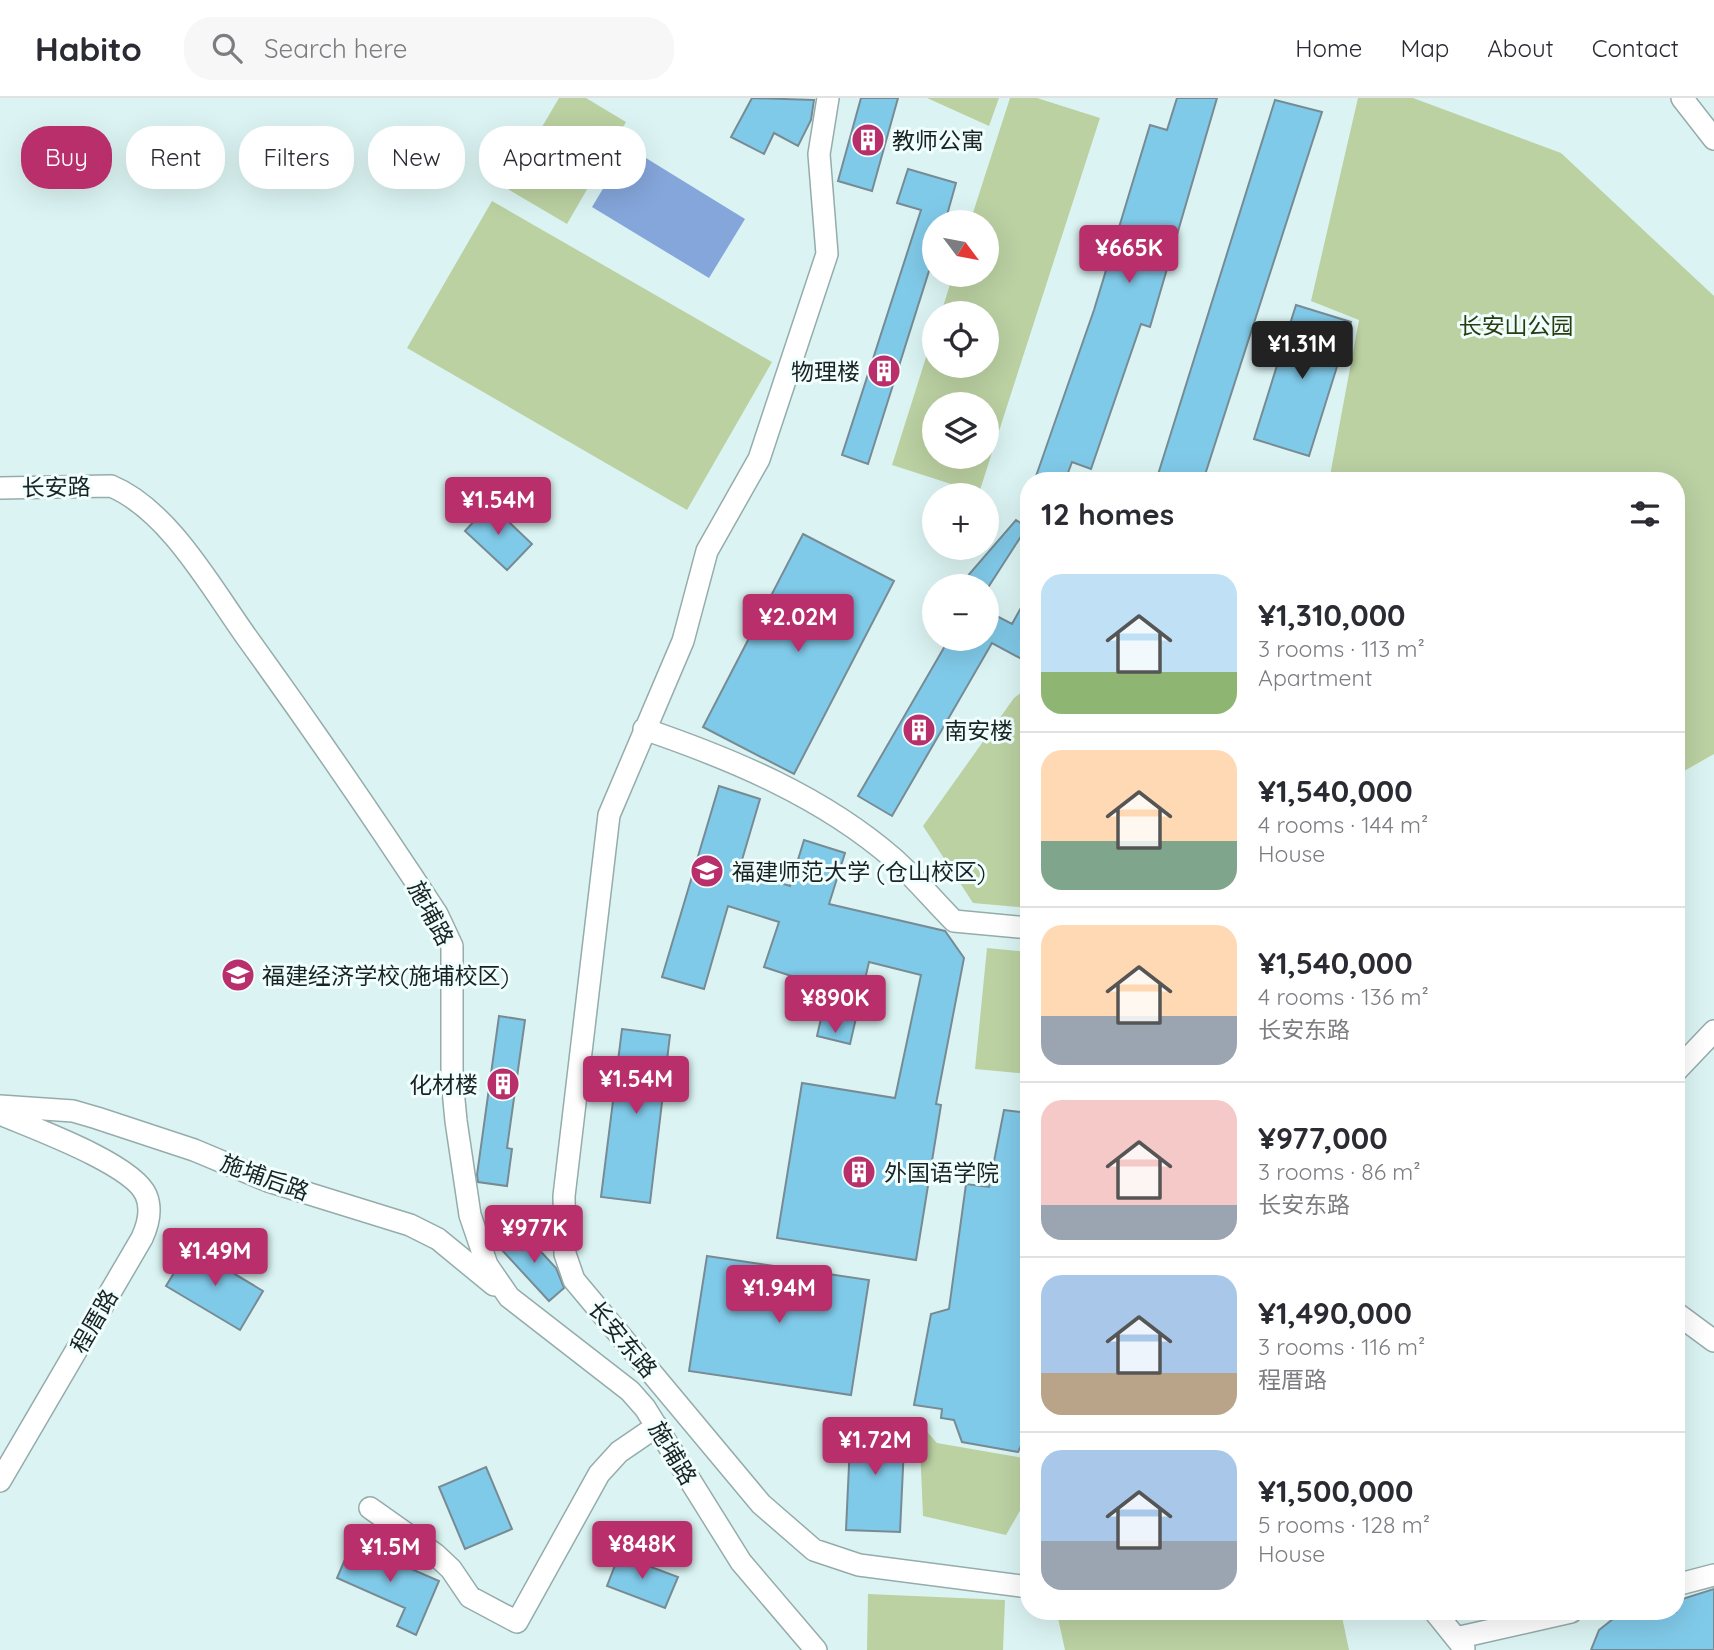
<!DOCTYPE html>
<html lang="en">
<head>
<meta charset="utf-8">
<style>
  :root { --surface:#fff; --page:#f7f7f7; --text:#2b2b33; --muted:#7c7c81; --line:#e1e1e2; --accent:#b92f6b }
  body { margin:0; font-family:Quicksand,"Noto Sans SC",sans-serif; background:var(--page); color:var(--text); height:100vh; display:flex; flex-direction:column; font-size:26px; white-space:nowrap }
  * { box-sizing:border-box; margin:0 }
  p { font-size:23px; color:var(--muted) }
  .icon { flex:none; width:38px; height:38px; fill:none; stroke:currentColor; stroke-width:2; stroke-linecap:round; stroke-linejoin:round }
  .map { position:relative; flex:1; overflow:hidden }
  .sheet { position:absolute; left:1020px; top:374px; width:665px; height:1148px; display:flex; flex-direction:column; background:var(--surface); border-radius:28px; box-shadow:0 7px 28px #0002 }
  .sheet>* { flex:none }
  .guide { position:absolute; left:21px; top:28px; width:665px; height:63px; display:flex; gap:14px }
  .needle { width:46px; rotate:122deg }
  .buttons { position:absolute; left:922px; top:112px; display:grid; gap:14px }
  .buttons a { display:grid; place-items:center; width:77px; height:77px; border-radius:50%; background:var(--surface); box-shadow:0 7px 28px #0002; font-size:35px }
  .price { position:absolute; translate:-50% -60px; padding:0 16px; border-radius:7px; background:var(--accent); color:#fff; font-size:23px; line-height:46px; filter:drop-shadow(0 2px 4px #0008) }
  .price::after { content:''; position:absolute; left:50%; top:42px; width:21px; height:16px; margin-left:-10px; background:inherit; clip-path:polygon(0 0,100% 0,50% 100%) }
  .price.active { background:#222; color:#fff }
  ul { padding:0; list-style:none }
  li { display:flex; align-items:center; gap:21px; height:175px; padding:0 21px }
  li+li { border-top:2px solid var(--line) }
  li span { display:grid; place-items:center; flex:none; width:196px; height:140px; border-radius:21px; color:#555 }
  li>.icon { margin-inline-start:auto }
  span .icon { width:84px; height:84px; fill:#fffc; stroke-width:1 }
  li b { font-size:30px }
  h2 { display:flex; justify-content:space-between; align-items:center; height:84px; padding:0 21px; font-size:30px }
  .chip { padding:0 24px; border-radius:28px; background:var(--surface); box-shadow:0 7px 28px #0002; font-size:24px; line-height:63px }
  .chip.active { background:var(--accent); color:#fff }
  header { display:flex; align-items:center; gap:42px; box-sizing:border-box; height:98px; padding:0 35px; background:var(--surface); border-bottom:2px solid var(--line) }
  header strong { font-size:33px }
  nav { display:flex; gap:38px; margin-inline-start:auto; font-size:24px }
  .search { width:490px; height:63px; background:var(--page); display:flex; align-items:center; gap:18px; box-sizing:border-box; padding:0 24px; border-radius:28px; color:var(--muted); font-size:26px }
  .map>svg:first-child { display:block }
</style>
</head>
<body>
<header>
<strong>Habito</strong>
<div class="search"><svg class="icon" aria-label="search" viewBox="0 0 24 24"><circle cx="10" cy="10" r="6"/><path d="M15 15l6 6"/></svg>Search here</div>
<nav><a>Home</a><a>Map</a><a>About</a><a>Contact</a></nav>
</header>
<div class="map">
<svg width="1714" height="1552" viewBox="0 0 1714 1552">
  <rect width="100%" height="100%" fill="#dbf4f3"/>
  <!-- green -->
  <path fill="#bbd1a2" fill-rule="evenodd" d="M559,0H586L626,24L567,126L506,90Z
    M927,0H999L989,28Z
    M1010,0H1037L1100,20L979,395L892,367L934,234V268H987V215H941L953,177H987V124H970ZM987,306V359H934V306Z
    M1358,0H1413L1561,55L1714,198V656L1677,677L1676,383H1329L1359,222L1311,203Z
    M492,103L772,264L687,412L407,250Z
    M1029,589V810L973,805L923,728L1014,600Z
    M987,850L1029,854V976L975,971Z
    M919,1325L937,1345L1029,1361V1397L1006,1437L923,1418Z
    M868,1496L1005,1502L1003,1552H867Z
    M1083,1514H1341L1349,1552H1065L1058,1520Z"/>
  <!-- water -->
  <path fill="#85a6db" d="M628,49L745,121L709,180L592,109Z"/>
  <!-- building -->
  <path fill="#80cae9" stroke="#778b94" stroke-width="2" d="M752,0L814,2L811,22L798,48L774,35L764,56L731,39Z
    M861,0H898L872,93L838,83Z
    M1177,0H1217L1150,229L1141,226L1091,371L1072,364L1065,383L1035,381L1094,212L1150,27L1167,32Z
    M1275,2L1322,14L1203,383H1156Z
    M908,71L956,85L945,124H934V157L868,366L842,357L921,112L897,105Z
    M1296,207L1351,224L1309,358L1254,341Z
    M490,406L532,446L507,472L465,433Z
    M1016,422L1027,429L989,488H959Z
    M803,436L894,483L794,676L703,629Z
    M1029,495V565L992,545L892,718L858,698L949,541H987V513L1012,526Z
    M719,688L760,701L739,772L790,788L804,742L845,755L829,806L945,833L964,860L936,1006L941,1007L916,1162L777,1140L802,985L895,1000L921,877L869,864L850,946L817,938L828,890L764,869L779,824L728,808L704,891L662,879Z
    M499,918L525,922L507,1050L512,1051L507,1088L478,1084L477,1077Z
    M622,931L670,937L650,1105L601,1099Z
    M1004,1012L1029,1015V1332L1018,1354L962,1344L954,1322L941,1320L942,1311L914,1307L931,1216L949,1211L966,1086L989,1089Z
    M521,1132L556,1170L564,1190L549,1203L501,1151Z
    M190,1149L263,1193L240,1232L166,1188Z
    M707,1158L869,1182L851,1297L689,1273Z
    M851,1324L905,1327L900,1434L846,1432Z
    M486,1369L512,1431L465,1451L439,1389Z
    M352,1445L439,1483L416,1537L397,1528L405,1510L337,1480Z
    M619,1457L678,1479L665,1510L607,1488Z
    M1714,1491V1552H1591L1599,1532L1618,1517L1627,1514H1676V1503Z"/>
  <g fill="none" stroke-linecap="round" stroke-linejoin="round">
    <defs>
      <path id="minor" d="M828,0L819,56L827,156L759,361L707,453L683,543L609,717L564,1098L565,1156L574,1182L761,1406L814,1452L859,1467L1029,1489
        M1682,0L1714,41
        M0,390L111,388C169,412 212,491 248,541C313,631 376,723 437,816L452,848V981L456,1023L470,1117L487,1167L509,1199L630,1293L645,1310L741,1464L816,1552
        M644,631C732,661 823,699 894,761C915,780 934,803 954,823L1029,830
        M1676,973L1714,933
        M0,1008L73,1013L97,1020L194,1052L268,1083L410,1127L438,1141L494,1187
        M0,1016C33,1030 133,1066 146,1097C152,1111 148,1127 142,1140L0,1383
        M1676,1215L1714,1243
        M370,1410L435,1456L451,1471L470,1499L517,1524L599,1376L619,1354L657,1328
        M1676,1487L1714,1477
        M1435,1514L1464,1550
        M1456,1540L1571,1514"/>
    </defs>
    <!-- minor casing -->
    <use href="#minor" stroke="#95acab" stroke-width="24"/>
    <!-- minor -->
    <use href="#minor" stroke="#fff" stroke-width="21"/>
  </g>
  <!-- icons -->
  <defs>
    <symbol id="building-disc" viewBox="-11 -11 22 22"><circle r="9.5" fill="#b92f6b" stroke="#f0fffe"/><path d="M-4-6H4V6H1V3H-1V6H-4ZM-2.5-4.3h1.7v1.8h-1.7ZM.8-4.3h1.7v1.8H.8ZM-2.5-1h1.7V.8h-1.7ZM.8-1h1.7V.8H.8Z" fill="#fff"/></symbol>
    <symbol id="university-disc" viewBox="-11 -11 22 22"><circle r="9.5" fill="#b92f6b" stroke="#f0fffe"/><path d="M0-5L7-2L0 1L-7-2ZM-4 1L0 2.5L4 1V4Q0 6-4 4Z" fill="#fff"/></symbol>
    <symbol id="school-disc" viewBox="-11 -11 22 22"><circle r="9.5" fill="#b92f6b" stroke="#f0fffe"/><path d="M0-5L7-2L0 1L-7-2ZM-4 1L0 2.5L4 1V4Q0 6-4 4Z" fill="#fff"/></symbol>
  </defs>
  <g fill-rule="evenodd">
    <use href="#building-disc" x="849" y="23" width="38" height="38"/>
    <use href="#building-disc" x="865" y="254" width="38" height="38"/>
    <use href="#building-disc" x="900" y="613" width="38" height="38"/>
    <use href="#university-disc" x="688" y="754" width="38" height="38"/>
    <use href="#school-disc" x="219" y="858" width="38" height="38"/>
    <use href="#building-disc" x="484" y="967" width="38" height="38"/>
    <use href="#building-disc" x="840" y="1055" width="38" height="38"/>
  </g>
  <g text-anchor="middle" dominant-baseline="central" stroke-width="6" stroke-linejoin="round" paint-order="stroke">
    <!-- poi labels -->
    <g font-size="23" fill="#1a2323" stroke="#f0fffe" text-anchor="start">
      <text x="892" y="42">教师公寓</text>
      <text x="860" y="273" text-anchor="end">物理楼</text>
      <text x="944" y="632">南安楼</text>
      <text x="732" y="773">福建师范大学 (仓山校区)</text>
      <text x="262" y="877">福建经济学校(施埔校区)</text>
      <text x="478" y="986" text-anchor="end">化材楼</text>
      <text x="884" y="1074">外国语学院</text>
    </g>
    <!-- park labels -->
    <g font-size="23" fill="#2b3c11" stroke="#f0fffe">
      <text x="1516" y="227">长安山公园</text>
    </g>
    <!-- street labels -->
    <g font-size="23" fill="#1a2323" stroke="#f0fffe">
      <text transform="translate(56 389) rotate(-1)">长安路</text>
      <text transform="translate(431 815) rotate(62)">施埔路</text>
      <text transform="translate(265 1079) rotate(20)">施埔后路</text>
      <text transform="translate(94 1223) rotate(-60)">程厝路</text>
      <text transform="translate(623 1241) rotate(50)">长安东路</text>
      <text transform="translate(673 1355) rotate(59)">施埔路</text>
    </g>
  </g>
</svg>
<div class="buttons">
<a><svg class="needle" viewBox="-14 -14 28 28"><path d="M0-13l5 13h-10z" fill="#e53935"/><path d="M0 13l5-13h-10z" fill="#7c7c81"/></svg></a>
<a><svg class="icon" aria-label="locate" viewBox="0 0 24 24"><circle cx="12" cy="12" r="6"/><path d="M12 2v4M12 18v4M2 12h4M18 12h4"/></svg></a>
<a><svg class="icon" aria-label="layers" viewBox="0 0 24 24"><path d="M12 4l9 5-9 5-9-5zM3 14l9 5 9-5"/></svg></a>
<a>+</a>
<a>−</a>
</div>
<b class="price" style="left:1129px;top:187px">¥665K</b>
<b class="price active" style="left:1302px;top:283px">¥1.31M</b>
<b class="price" style="left:498px;top:439px">¥1.54M</b>
<b class="price" style="left:798px;top:556px">¥2.02M</b>
<b class="price" style="left:835px;top:937px">¥890K</b>
<b class="price" style="left:636px;top:1018px">¥1.54M</b>
<b class="price" style="left:534px;top:1167px">¥977K</b>
<b class="price" style="left:215px;top:1190px">¥1.49M</b>
<b class="price" style="left:779px;top:1227px">¥1.94M</b>
<b class="price" style="left:875px;top:1379px">¥1.72M</b>
<b class="price" style="left:642px;top:1483px">¥848K</b>
<b class="price" style="left:390px;top:1486px">¥1.5M</b>
<div class="guide">
<a class="chip active">Buy</a>
<a class="chip">Rent</a>
<a class="chip">Filters</a>
<a class="chip">New</a>
<a class="chip">Apartment</a>
</div>
<section class="sheet">
<h2>12 homes<svg class="icon" aria-label="filters" viewBox="0 0 24 24"><path d="M4 7h16M4 17h16"/><circle cx="9" cy="7" r="2"/><circle cx="15" cy="17" r="2"/></svg></h2>
<ul>
<li><span style="background:linear-gradient(#bfe0f5 70%,#8fb573 0)"><svg class="icon" aria-label="home" viewBox="0 0 24 24"><path d="M3 11l9-7 9 7M6 9v11h12V9"/></svg></span><div><b>¥1,310,000</b><p>3 rooms · 113 m²</p><p>Apartment</p></div></li>
<li><span style="background:linear-gradient(#ffd9b3 65%,#7fa58c 0)"><svg class="icon" aria-label="home" viewBox="0 0 24 24"><path d="M3 11l9-7 9 7M6 9v11h12V9"/></svg></span><div><b>¥1,540,000</b><p>4 rooms · 144 m²</p><p>House</p></div></li>
<li><span style="background:linear-gradient(#ffd9b3 65%,#9aa5b1 0)"><svg class="icon" aria-label="home" viewBox="0 0 24 24"><path d="M3 11l9-7 9 7M6 9v11h12V9"/></svg></span><div><b>¥1,540,000</b><p>4 rooms · 136 m²</p><p>长安东路</p></div></li>
<li><span style="background:linear-gradient(#f6c9c9 75%,#9aa5b1 0)"><svg class="icon" aria-label="home" viewBox="0 0 24 24"><path d="M3 11l9-7 9 7M6 9v11h12V9"/></svg></span><div><b>¥977,000</b><p>3 rooms · 86 m²</p><p>长安东路</p></div></li>
<li><span style="background:linear-gradient(#a9c7e8 70%,#b9a48a 0)"><svg class="icon" aria-label="home" viewBox="0 0 24 24"><path d="M3 11l9-7 9 7M6 9v11h12V9"/></svg></span><div><b>¥1,490,000</b><p>3 rooms · 116 m²</p><p>程厝路</p></div></li>
<li><span style="background:linear-gradient(#a9c7e8 65%,#9aa5b1 0)"><svg class="icon" aria-label="home" viewBox="0 0 24 24"><path d="M3 11l9-7 9 7M6 9v11h12V9"/></svg></span><div><b>¥1,500,000</b><p>5 rooms · 128 m²</p><p>House</p></div></li>
</ul>
</section>
</div>
</body>
</html>
